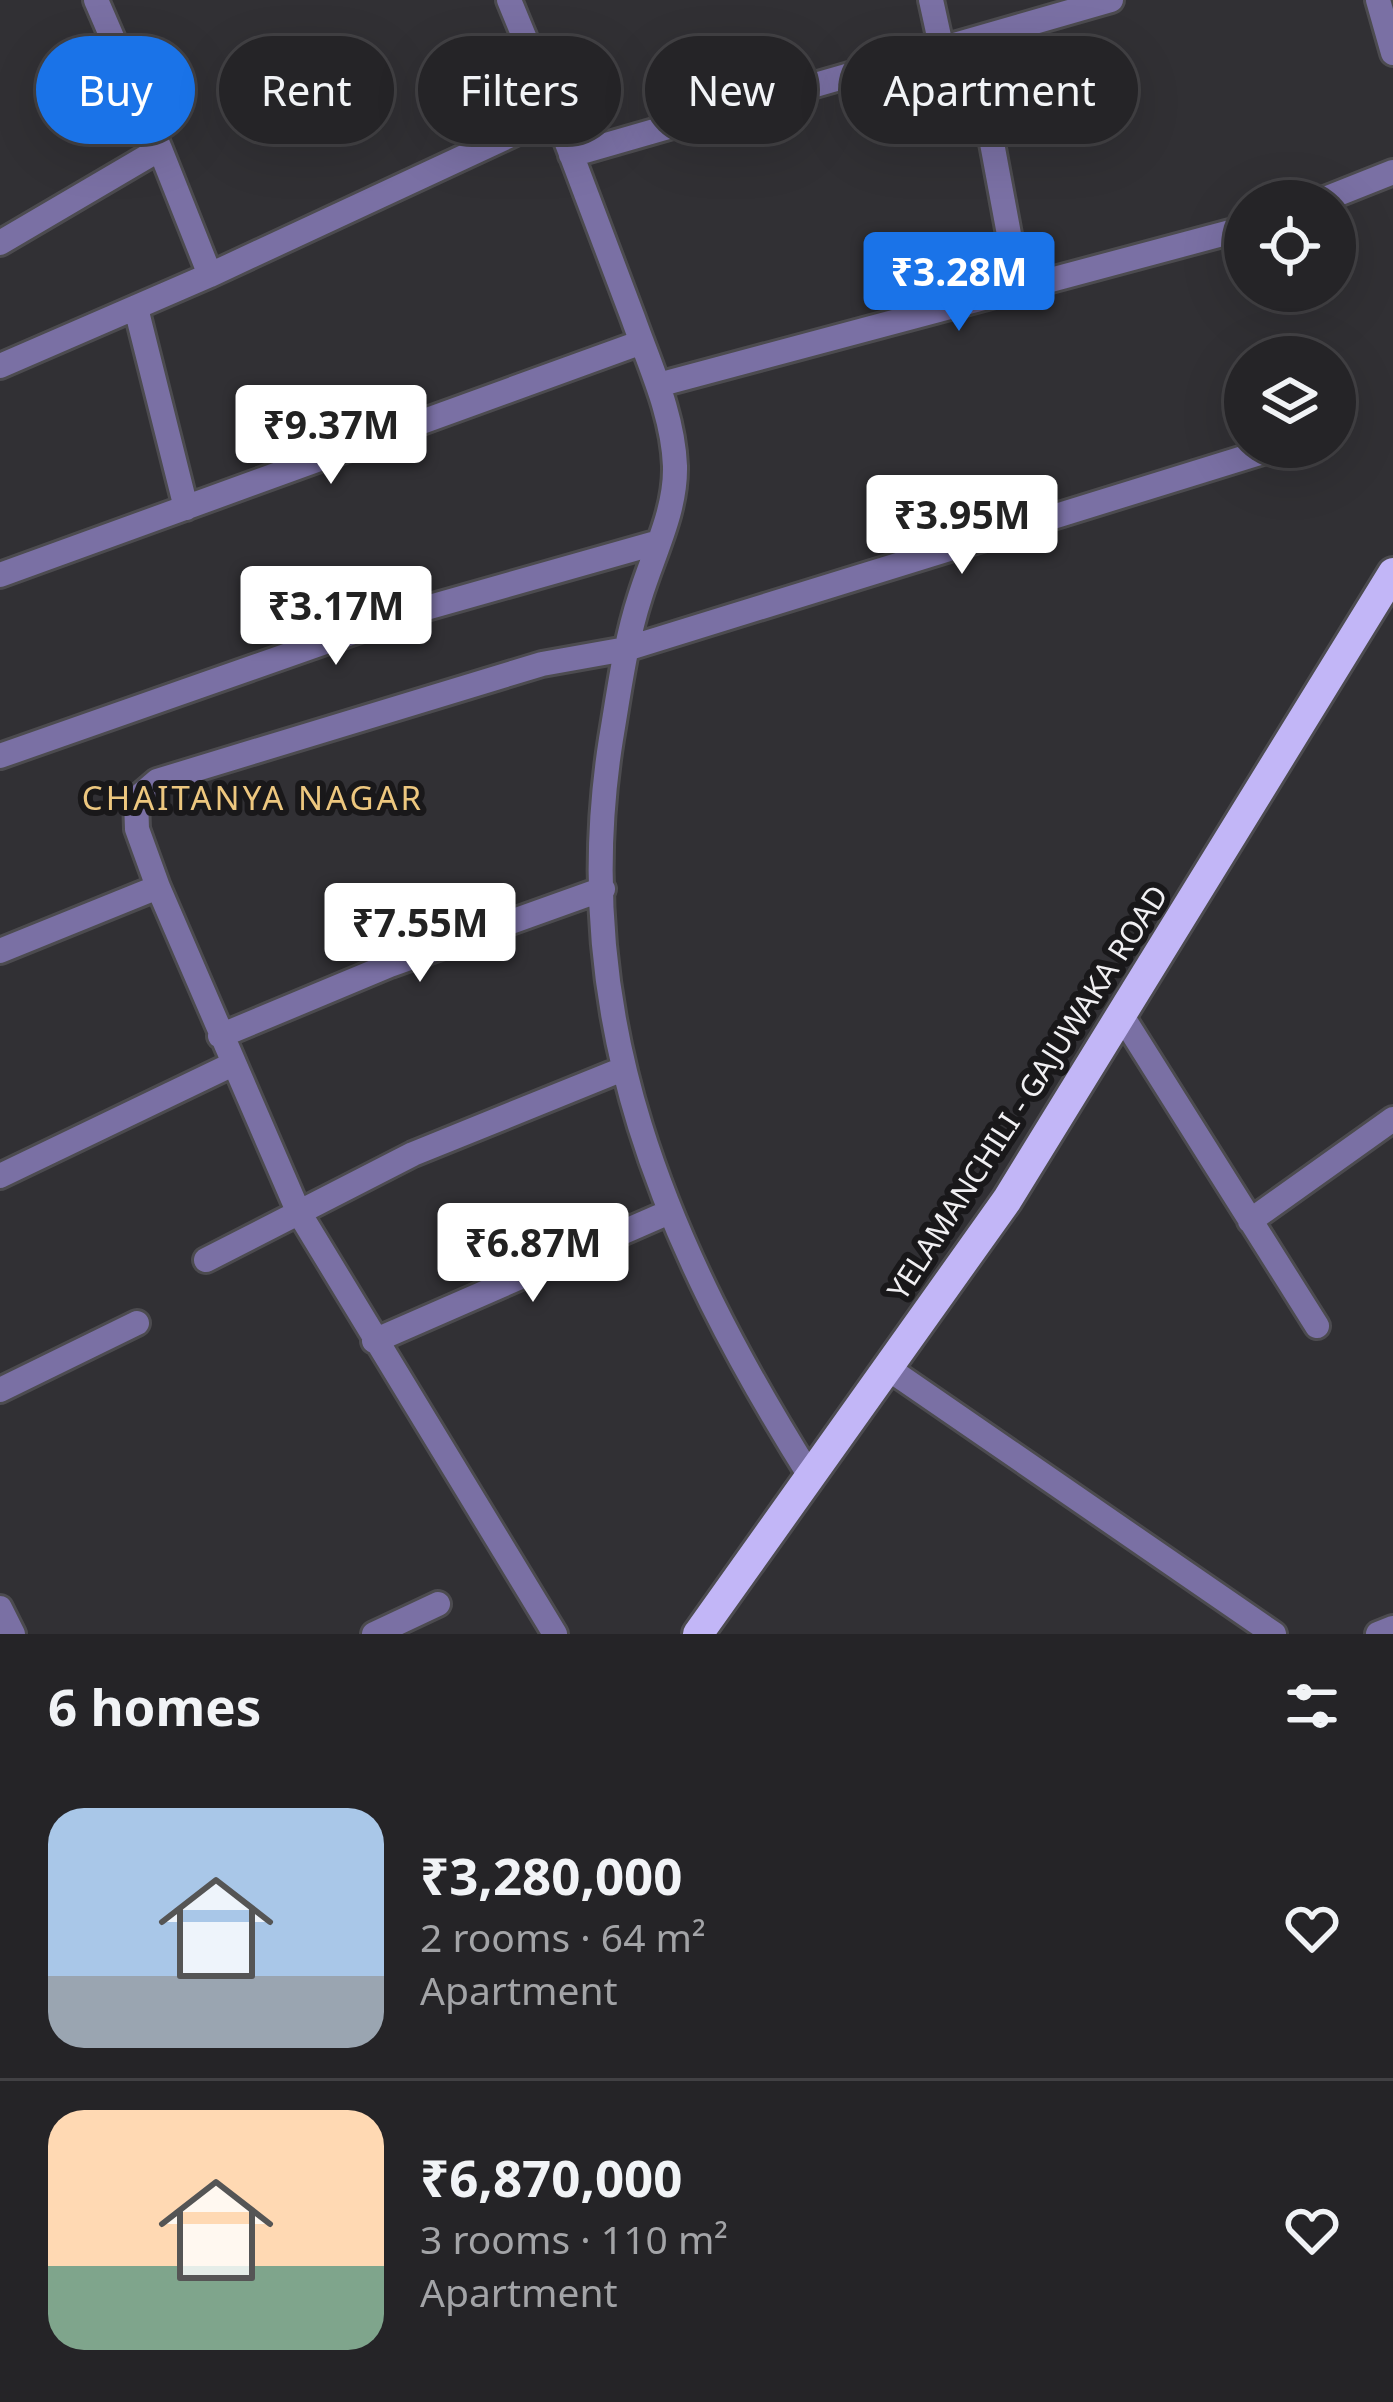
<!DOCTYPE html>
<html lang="en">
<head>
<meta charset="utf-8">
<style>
  :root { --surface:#252427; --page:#313033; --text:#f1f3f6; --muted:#a3a4a7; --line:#424144; --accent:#1a73e8 }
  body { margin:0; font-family:"Noto Sans",sans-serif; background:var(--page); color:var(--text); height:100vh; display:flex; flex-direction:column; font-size:45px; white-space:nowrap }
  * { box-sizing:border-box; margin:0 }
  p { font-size:39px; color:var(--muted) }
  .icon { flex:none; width:66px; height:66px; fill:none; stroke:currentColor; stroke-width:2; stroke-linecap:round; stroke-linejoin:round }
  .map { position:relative; height:1634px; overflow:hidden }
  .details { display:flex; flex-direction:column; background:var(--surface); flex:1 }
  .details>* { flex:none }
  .top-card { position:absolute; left:36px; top:36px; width:1323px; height:108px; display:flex; gap:24px }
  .buttons { position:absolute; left:1224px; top:180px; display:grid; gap:24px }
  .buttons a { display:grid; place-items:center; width:132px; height:132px; border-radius:50%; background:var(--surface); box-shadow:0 12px 48px #0002,0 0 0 3px var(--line); font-size:60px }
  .price { position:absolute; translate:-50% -102px; padding:0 27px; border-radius:12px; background:#fff; color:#222; font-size:39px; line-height:78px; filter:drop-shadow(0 3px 6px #0008) }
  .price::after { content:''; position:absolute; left:50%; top:72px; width:36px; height:27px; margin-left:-18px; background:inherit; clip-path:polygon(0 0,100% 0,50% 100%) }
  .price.selected { background:var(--accent); color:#fff }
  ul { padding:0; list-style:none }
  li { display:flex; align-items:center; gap:36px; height:300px; padding:0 48px }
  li+li { border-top:3px solid var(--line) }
  li span { display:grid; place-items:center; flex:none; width:336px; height:240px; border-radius:36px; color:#555 }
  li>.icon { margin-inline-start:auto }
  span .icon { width:144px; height:144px; fill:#fffc; stroke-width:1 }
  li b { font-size:51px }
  h2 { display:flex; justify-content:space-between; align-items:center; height:144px; padding:0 48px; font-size:51px }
  .pill { padding:0 42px; border-radius:54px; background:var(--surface); box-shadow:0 12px 48px #0002,0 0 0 3px var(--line); font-size:42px; line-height:108px }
  .pill.selected { background:var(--accent); color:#fff }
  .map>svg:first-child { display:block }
</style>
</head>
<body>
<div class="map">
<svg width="1393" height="1634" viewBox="0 0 1393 1634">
  <rect width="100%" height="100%" fill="#313034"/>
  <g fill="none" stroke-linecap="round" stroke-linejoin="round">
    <defs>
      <path id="minor" d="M96,0L160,149
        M931,0L942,50
        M1378,0L1393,53
        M973,41L1019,288
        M556,114C582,182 607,250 633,318C650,366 673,414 675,466C676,512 653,554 640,597C625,643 619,692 611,739C567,1018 666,1246 810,1476
        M571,155L1111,0
        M1320,201L1393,172
        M0,243L160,149L210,275L556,114L509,0
        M136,308L186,508
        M0,366L210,275
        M658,385L1245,228
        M0,575L642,342
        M0,756L405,614L659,542
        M0,951L158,887
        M1122,1016L1317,1326
        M220,1036L390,965L603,889
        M0,1176L231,1065
        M1250,1221L1393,1119
        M206,1260L413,1154L623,1069
        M374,1341L667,1213
        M889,1369L1274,1634
        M0,1390L137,1323
        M0,1608L13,1634
        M374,1634L438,1604
        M555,1634L298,1211L158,887L137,829L136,799L157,781L542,664L626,649L1279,447
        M1378,1634L1393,1628"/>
      <path id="primary" d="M698,1634L1007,1200L1393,573"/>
    </defs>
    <!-- minor casing -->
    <use href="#minor" stroke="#4c4b4f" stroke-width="30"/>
    <!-- primary casing -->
    <use href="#primary" stroke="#4c4b4f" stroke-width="36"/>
    <!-- minor -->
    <use href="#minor" stroke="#7a70a4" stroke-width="24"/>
    <!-- primary -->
    <use href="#primary" stroke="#c2b6f7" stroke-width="30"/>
  </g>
  <g text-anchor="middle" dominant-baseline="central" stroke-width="12" stroke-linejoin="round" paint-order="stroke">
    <!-- street labels -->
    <g font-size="30" fill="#f0eff2" stroke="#19181a">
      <text transform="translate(1027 1092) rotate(-57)">YELAMANCHILI - GAJUWAKA ROAD</text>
    </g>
    <!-- neighbourhood labels -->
    <g font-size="33" letter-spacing="3" fill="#edc77f" stroke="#19181a">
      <text x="253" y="797">CHAITANYA NAGAR</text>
    </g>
  </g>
</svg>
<div class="buttons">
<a><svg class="icon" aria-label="locate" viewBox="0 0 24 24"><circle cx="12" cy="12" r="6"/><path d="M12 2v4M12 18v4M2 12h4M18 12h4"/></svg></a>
<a><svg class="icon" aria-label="layers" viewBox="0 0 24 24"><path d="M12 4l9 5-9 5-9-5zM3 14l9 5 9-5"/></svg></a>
</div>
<b class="price selected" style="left:959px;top:334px">₹3.28M</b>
<b class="price" style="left:331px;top:487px">₹9.37M</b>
<b class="price" style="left:962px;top:577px">₹3.95M</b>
<b class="price" style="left:336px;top:668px">₹3.17M</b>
<b class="price" style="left:420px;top:985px">₹7.55M</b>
<b class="price" style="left:533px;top:1305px">₹6.87M</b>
<div class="top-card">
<a class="pill selected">Buy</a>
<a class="pill">Rent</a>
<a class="pill">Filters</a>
<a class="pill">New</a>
<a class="pill">Apartment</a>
</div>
</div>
<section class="details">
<h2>6 homes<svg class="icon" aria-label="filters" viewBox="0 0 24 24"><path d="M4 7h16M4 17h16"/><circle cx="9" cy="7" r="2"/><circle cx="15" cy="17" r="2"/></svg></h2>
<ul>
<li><span style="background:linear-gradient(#a9c7e8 70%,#9aa5b1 0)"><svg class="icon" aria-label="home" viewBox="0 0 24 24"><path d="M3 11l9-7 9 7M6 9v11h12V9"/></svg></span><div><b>₹3,280,000</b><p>2 rooms · 64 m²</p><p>Apartment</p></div><svg class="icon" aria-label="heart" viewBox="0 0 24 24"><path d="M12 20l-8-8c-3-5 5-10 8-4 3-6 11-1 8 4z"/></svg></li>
<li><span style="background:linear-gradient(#ffd9b3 65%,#7fa58c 0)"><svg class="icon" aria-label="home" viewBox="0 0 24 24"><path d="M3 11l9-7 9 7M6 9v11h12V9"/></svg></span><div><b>₹6,870,000</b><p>3 rooms · 110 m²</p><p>Apartment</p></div><svg class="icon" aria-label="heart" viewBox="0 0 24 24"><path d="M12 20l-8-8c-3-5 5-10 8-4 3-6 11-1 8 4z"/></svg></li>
</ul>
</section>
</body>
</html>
